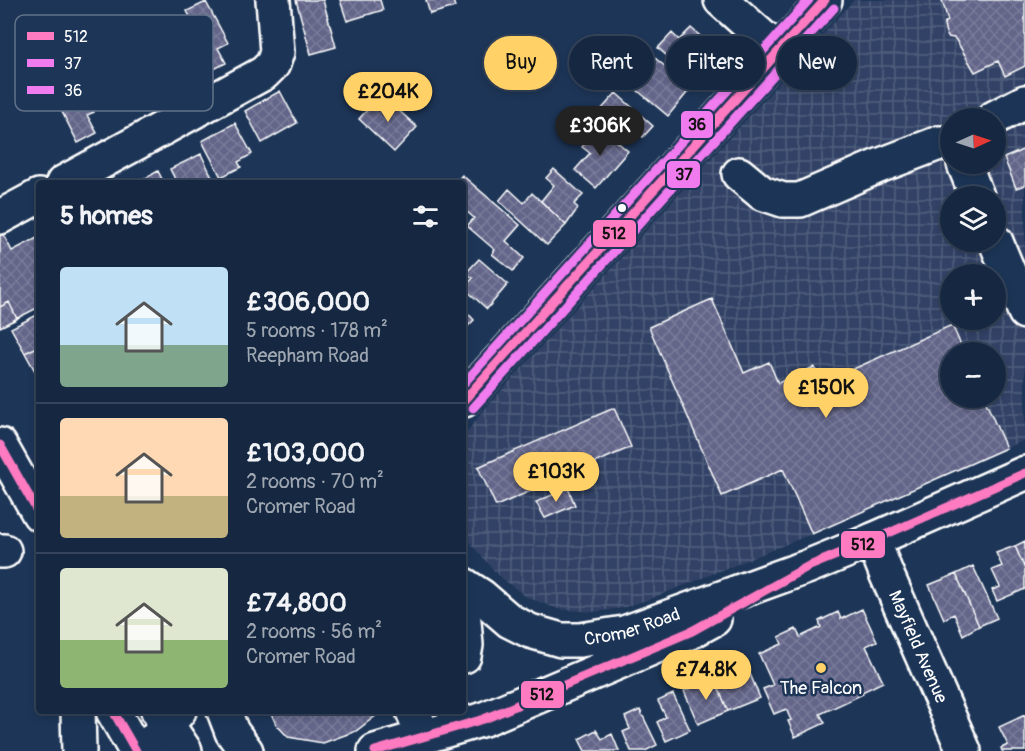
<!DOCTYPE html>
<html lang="en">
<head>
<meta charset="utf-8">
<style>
  :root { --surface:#162841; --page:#1f3048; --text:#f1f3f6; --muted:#9ea6b1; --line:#35445a; --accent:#ffd166 }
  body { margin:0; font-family:Pangolin,sans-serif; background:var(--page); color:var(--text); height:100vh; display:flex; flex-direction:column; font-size:22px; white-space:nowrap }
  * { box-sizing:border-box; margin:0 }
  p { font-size:20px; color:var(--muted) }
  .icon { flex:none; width:33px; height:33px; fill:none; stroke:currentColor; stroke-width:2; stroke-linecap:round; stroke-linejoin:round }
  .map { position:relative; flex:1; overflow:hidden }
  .drawer { position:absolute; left:36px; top:180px; width:430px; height:534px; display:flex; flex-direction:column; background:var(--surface); border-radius:6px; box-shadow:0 3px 9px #0003,0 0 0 2px var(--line) }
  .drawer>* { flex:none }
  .top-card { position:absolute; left:484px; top:36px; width:450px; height:54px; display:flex; gap:12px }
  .needle { width:39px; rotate:87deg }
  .controls { position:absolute; left:940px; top:108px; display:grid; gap:12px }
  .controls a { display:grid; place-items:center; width:66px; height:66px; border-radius:50%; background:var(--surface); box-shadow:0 3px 9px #0003,0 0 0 2px var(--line); font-size:30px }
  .price { position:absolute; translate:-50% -51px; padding:0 14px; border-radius:21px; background:var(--accent); color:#111; font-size:20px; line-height:39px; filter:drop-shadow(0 2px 3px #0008) }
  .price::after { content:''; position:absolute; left:50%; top:36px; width:18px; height:14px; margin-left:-9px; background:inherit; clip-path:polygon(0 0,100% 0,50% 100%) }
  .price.on { background:#222; color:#fff }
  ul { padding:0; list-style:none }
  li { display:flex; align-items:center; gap:18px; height:150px; padding:0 24px }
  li+li { border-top:2px solid var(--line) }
  li span { display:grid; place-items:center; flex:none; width:168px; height:120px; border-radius:6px; color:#555 }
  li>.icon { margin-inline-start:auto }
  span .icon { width:72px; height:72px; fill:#fffc; stroke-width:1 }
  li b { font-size:26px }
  h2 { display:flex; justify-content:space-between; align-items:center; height:72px; padding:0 24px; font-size:26px }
  .chip { padding:0 21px; border-radius:27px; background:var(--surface); box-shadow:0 3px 9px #0003,0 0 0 2px var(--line); font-size:21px; line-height:54px }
  .chip.on { background:var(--accent); color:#111 }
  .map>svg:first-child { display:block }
</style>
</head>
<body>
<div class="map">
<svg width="1025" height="751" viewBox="0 0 1025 751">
  <defs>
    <pattern id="industrial-grid" width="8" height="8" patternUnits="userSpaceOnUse" patternTransform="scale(1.5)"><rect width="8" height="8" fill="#324366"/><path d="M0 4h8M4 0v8" fill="none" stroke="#515f7d"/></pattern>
    <pattern id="building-cross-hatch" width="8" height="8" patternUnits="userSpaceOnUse" patternTransform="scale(1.5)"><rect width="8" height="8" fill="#636589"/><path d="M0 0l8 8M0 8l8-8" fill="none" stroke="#7a7c9b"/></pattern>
  </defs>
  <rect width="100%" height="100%" fill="#1d3557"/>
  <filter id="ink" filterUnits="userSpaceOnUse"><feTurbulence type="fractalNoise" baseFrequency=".0167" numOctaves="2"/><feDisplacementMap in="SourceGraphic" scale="12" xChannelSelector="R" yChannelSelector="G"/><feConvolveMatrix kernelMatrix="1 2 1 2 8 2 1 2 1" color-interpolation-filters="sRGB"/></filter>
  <g filter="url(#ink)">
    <!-- industrial -->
    <path fill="url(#industrial-grid)" fill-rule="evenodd" d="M854,0H1025V440L834,520L812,534L650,599L622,608L593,612L558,609L526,597L498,575L464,536V436L483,411ZM951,118H996V164H951ZM951,196H996V242H951ZM951,274H996V320H951ZM951,352H996V398H951Z"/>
    <!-- building -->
    <path fill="url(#building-cross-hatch)" stroke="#fff" stroke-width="1.5" d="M296,0H323L336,47L311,54Z
      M340,0H380L383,10L347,21Z
      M426,0H453L455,7L430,14Z
      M942,0H1025V66L1005,76L998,61L975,72L956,40L954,38L948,37L946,33L944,25L945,22L948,21Z
      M206,2L228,43L218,48L226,63L212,70L209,64L202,68L184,35L196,28L187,11Z
      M691,28L720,53L695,81L658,48L672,33L679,40Z
      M655,58L691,88L668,116L625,80L637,66L644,72Z
      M80,83L94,112L87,115L97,133L78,143L59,106L73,99L68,89Z
      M280,91L297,123L262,143L245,111Z
      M616,93L653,126L643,137L636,132L630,139L600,111Z
      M381,94L417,127L394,152L359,119Z
      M235,123L252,154L238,162L241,167L221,177L202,141Z
      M600,127L628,151L596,188L575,170L590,153L582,147Z
      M1025,149V185L1016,188L1004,158Z
      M201,154L215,183H177L170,169Z
      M554,169L583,195L574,204L578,208L566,225L541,201L554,185L546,178Z
      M158,171L164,183H137Z
      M462,175L520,225L506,241L524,258L513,271L492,254L495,250L467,226L474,218L464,209V183H455Z
      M509,189L524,203L532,193L566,225L547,245L499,201Z
      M2,232L12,251L39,237V307L0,327V233Z
      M479,259L508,284L487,309L464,288L473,278L466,273Z
      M712,299L744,373L769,362L778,383L814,367L822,383L952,325L964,352H951V398H984L1006,448L812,534L783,469L722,496L649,327Z
      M9,302L17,319L0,327V307Z
      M464,309L474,320L464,330Z
      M39,314V346L25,353L11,328Z
      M39,346V378L25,353Z
      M614,408L631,447L496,506L478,467Z
      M568,488L575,505L545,518L536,502Z
      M1025,541V569L1015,546Z
      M1015,546L1025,569V589L997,601L992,590L1000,587L992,570L1002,566L996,553Z
      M973,566L997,618L979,626L956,574Z
      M956,574L979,626L963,635L954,614L944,619L929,585Z
      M862,609L877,641L866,646L883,682L862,692L863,694L820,714L825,723L795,737L788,721L791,720L786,709L774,714L763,689L773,685L759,654L782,644L779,637L796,629L800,637L821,627L819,621L838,612L841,619Z
      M746,664L760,698L728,711L714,678Z
      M714,678L728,711L698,724L684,691Z
      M673,694L690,730L666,741L657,722L666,717L658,701Z
      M640,710L657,745L645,751H631L623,732L630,729L625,717Z
      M270,711H382L356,731L323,743L288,737L276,724Z
      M1025,715V751H1002L1001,748L1008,745L999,727Z
      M596,730L602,739L612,734L619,751H585L579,739Z"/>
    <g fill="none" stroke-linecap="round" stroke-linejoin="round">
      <defs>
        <g id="minor">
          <path d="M721,0L778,51"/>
          <path d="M994,118L1025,102"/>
          <path d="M964,164L977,196"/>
          <path d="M739,174L762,193L783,200H800L876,167L939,143L951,144"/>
          <path d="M63,183L264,73L273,64L277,52L273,0"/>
          <path d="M0,217L39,196"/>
          <path d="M996,242L1025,312"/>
          <path d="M464,400L825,0"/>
          <path id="s1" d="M873,540L886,573L964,751"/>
          <path d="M0,551H4"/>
          <path d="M413,711L423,736"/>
        </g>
        <g id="highway">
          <path d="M0,445L39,514"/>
          <path id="s2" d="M464,585L481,596L510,621L530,631L561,640H580L624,633L807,567L873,540L1025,473"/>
          <path d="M464,621L466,645L464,656"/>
          <path d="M78,711L79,751"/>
          <path d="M113,711L136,751"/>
          <path d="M158,711L185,751"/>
          <path d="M224,711L232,732L246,751"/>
          <path d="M144,751L179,711"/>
          <path d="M375,751L484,719L692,631L714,619"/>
        </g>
      </defs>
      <!-- minor casing -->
      <use href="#minor" stroke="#fff" stroke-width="38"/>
      <!-- highway casing -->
      <use href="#highway" stroke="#fff" stroke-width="38"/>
      <!-- minor -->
      <use href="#minor" stroke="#1d3557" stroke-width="33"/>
      <!-- highway -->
      <use href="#highway" stroke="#1d3557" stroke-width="33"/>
      <defs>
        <path id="bus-1" d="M464,400L825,0
          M0,445L39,514
          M113,711L136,751
          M375,751L484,719L692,631L807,567L873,540L1025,473"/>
        <path id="bus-2" d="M473,408L834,8"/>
        <path id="bus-3" d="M464,383L809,0"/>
      </defs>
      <!-- bus-1 casing -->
      <use href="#bus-1" stroke="#1d3557" stroke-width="14"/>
      <!-- bus-2 casing -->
      <use href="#bus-2" stroke="#1d3557" stroke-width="14"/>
      <!-- bus-3 casing -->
      <use href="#bus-3" stroke="#1d3557" stroke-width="14"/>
      <!-- bus-1 -->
      <use href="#bus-1" stroke="#fe7ac1" stroke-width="9"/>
      <!-- bus-2 -->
      <use href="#bus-2" stroke="#f07bef" stroke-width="9"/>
      <!-- bus-3 -->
      <use href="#bus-3" stroke="#f07bef" stroke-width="9"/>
    </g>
  </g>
  <!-- markers -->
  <circle fill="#fff" stroke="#1d3557" stroke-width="2" cx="622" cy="208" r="5"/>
  <circle fill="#ffd166" stroke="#1d3557" stroke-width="2" cx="821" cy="668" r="6"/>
  <g text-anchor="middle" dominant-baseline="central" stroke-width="5" stroke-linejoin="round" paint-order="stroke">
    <!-- street labels -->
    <g font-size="18" fill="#fff" stroke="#1d3557">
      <text stroke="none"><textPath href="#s2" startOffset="186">Cromer Road</textPath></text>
      <text stroke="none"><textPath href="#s1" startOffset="116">Mayfield Avenue</textPath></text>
    </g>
    <!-- poi labels -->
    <g font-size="18" fill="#fff" stroke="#1d3557">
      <text x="821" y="688">The Falcon</text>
    </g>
  </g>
  <!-- legend -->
  <rect x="15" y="15" width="198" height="96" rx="9" fill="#1d3557" stroke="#617289" stroke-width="1.5"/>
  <rect x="27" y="32" width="27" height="8" fill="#fe7ac1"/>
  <rect x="27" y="59" width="27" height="8" fill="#f07bef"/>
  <rect x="27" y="86" width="27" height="8" fill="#f07bef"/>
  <g font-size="16" fill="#fff">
    <text x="64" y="42">512</text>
    <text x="64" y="69">37</text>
    <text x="64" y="96">36</text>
  </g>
  <g stroke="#1d3557" stroke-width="2">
    <rect x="680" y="110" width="34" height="29" rx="6" fill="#f07bef"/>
    <rect x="666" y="160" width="35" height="29" rx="6" fill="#f07bef"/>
    <rect x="592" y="219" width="45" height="29" rx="6" fill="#fe7ac1"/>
    <rect x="840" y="530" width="46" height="29" rx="6" fill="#fe7ac1"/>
    <rect x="520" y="680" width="45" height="29" rx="6" fill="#fe7ac1"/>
  </g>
  <g font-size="16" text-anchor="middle" font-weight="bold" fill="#111">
    <text x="697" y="130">36</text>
    <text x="684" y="180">37</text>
    <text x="614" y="239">512</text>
    <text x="863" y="550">512</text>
    <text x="542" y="700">512</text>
  </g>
</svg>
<div class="controls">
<a><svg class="needle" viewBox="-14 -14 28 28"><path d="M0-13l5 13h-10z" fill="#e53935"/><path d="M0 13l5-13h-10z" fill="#9ea6b1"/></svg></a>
<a><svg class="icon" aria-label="layers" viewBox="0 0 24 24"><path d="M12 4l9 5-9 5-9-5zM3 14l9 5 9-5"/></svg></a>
<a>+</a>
<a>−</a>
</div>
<b class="price" style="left:388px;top:123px">£204K</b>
<b class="price on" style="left:600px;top:157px">£306K</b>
<b class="price" style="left:826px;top:419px">£150K</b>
<b class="price" style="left:556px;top:503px">£103K</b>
<b class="price" style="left:706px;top:701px">£74.8K</b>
<div class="top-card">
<a class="chip on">Buy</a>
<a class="chip">Rent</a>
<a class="chip">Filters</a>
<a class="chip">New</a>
</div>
<section class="drawer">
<h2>5 homes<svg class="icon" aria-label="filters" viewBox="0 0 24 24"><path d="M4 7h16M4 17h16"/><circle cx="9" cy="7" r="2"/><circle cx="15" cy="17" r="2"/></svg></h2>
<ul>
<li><span style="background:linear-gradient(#bfe0f5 65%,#7fa58c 0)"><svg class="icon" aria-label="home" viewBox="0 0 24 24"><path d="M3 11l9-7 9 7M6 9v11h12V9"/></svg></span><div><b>£306,000</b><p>5 rooms · 178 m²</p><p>Reepham Road</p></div></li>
<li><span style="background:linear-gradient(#ffd9b3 65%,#c2b280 0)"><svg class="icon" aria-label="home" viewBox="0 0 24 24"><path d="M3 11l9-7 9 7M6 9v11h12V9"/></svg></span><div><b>£103,000</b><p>2 rooms · 70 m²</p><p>Cromer Road</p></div></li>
<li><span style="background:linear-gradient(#dfe7d0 60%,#8fb573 0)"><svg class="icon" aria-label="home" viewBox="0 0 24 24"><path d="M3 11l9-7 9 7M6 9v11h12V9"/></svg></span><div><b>£74,800</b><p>2 rooms · 56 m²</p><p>Cromer Road</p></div></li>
</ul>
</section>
</div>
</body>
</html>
